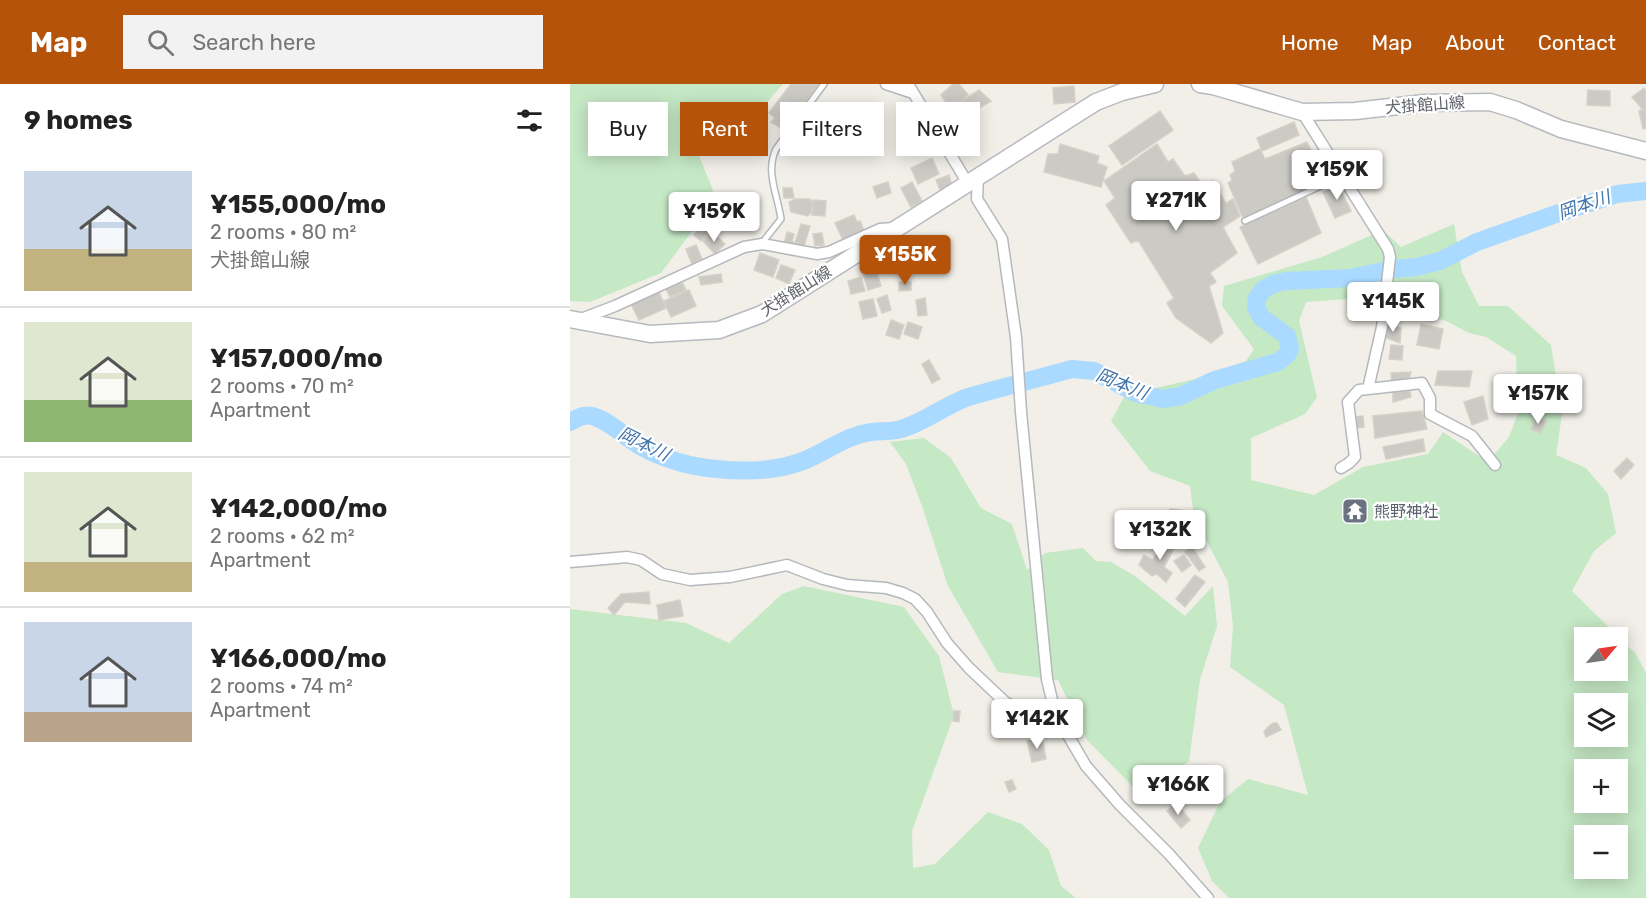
<!DOCTYPE html>
<html lang="en">
<head>
<meta charset="utf-8">
<style>
  :root { --surface:#fff; --page:#f2f2f2; --text:#222; --muted:#767676; --line:#e0e0e0; --accent:#b45309 }
  body { margin:0; font-family:Rubik,"Noto Sans JP",sans-serif; background:var(--page); color:var(--text); height:100vh; display:flex; flex-direction:column; font-size:22px; white-space:nowrap }
  * { box-sizing:border-box; margin:0 }
  p { font-size:20px; color:var(--muted) }
  .icon { flex:none; width:33px; height:33px; fill:none; stroke:currentColor; stroke-width:2; stroke-linecap:round; stroke-linejoin:round }
  .map { position:relative; flex:1; overflow:hidden }
  .side { display:flex; flex-direction:column; background:var(--surface); width:570px }
  .side>* { flex:none }
  .guide { position:absolute; left:18px; top:18px; width:570px; height:54px; display:flex; gap:12px }
  .needle { width:39px; rotate:61deg }
  .fabs { position:absolute; left:1004px; top:543px; display:grid; gap:12px }
  .fabs a { display:grid; place-items:center; width:54px; height:54px; border-radius:0px; background:var(--surface); box-shadow:0 3px 15px #0003; font-size:30px }
  .price { position:absolute; translate:-50% -51px; padding:0 14px; border-radius:6px; background:#fff; color:#222; font-size:20px; line-height:39px; filter:drop-shadow(0 2px 3px #0008) }
  .price::after { content:''; position:absolute; left:50%; top:36px; width:18px; height:14px; margin-left:-9px; background:inherit; clip-path:polygon(0 0,100% 0,50% 100%) }
  .price.on { background:var(--accent); color:#fff }
  ul { padding:0; list-style:none }
  li { display:flex; align-items:center; gap:18px; height:150px; padding:0 24px }
  li+li { border-top:2px solid var(--line) }
  li span { display:grid; place-items:center; flex:none; width:168px; height:120px; border-radius:0px; color:#555 }
  li>.icon { margin-inline-start:auto }
  span .icon { width:72px; height:72px; fill:#fffc; stroke-width:1 }
  li b { font-size:26px }
  h2 { display:flex; justify-content:space-between; align-items:center; height:72px; padding:0 24px; font-size:26px }
  .tag { padding:0 21px; border-radius:0px; background:var(--surface); box-shadow:0 3px 15px #0003; font-size:21px; line-height:54px }
  .tag.on { background:var(--accent); color:#fff }
  header { display:flex; align-items:center; gap:36px; box-sizing:border-box; height:84px; padding:0 30px; background:var(--accent); color:#fff }
  header strong { font-size:28px }
  nav { display:flex; gap:33px; margin-inline-start:auto; font-size:21px }
  .search { width:420px; height:54px; background:var(--page); display:flex; align-items:center; gap:15px; box-sizing:border-box; padding:0 21px; border-radius:0px; color:var(--muted); font-size:22px }
  main { display:flex; flex:1; min-height:0 }
  .map>svg:first-child { display:block }
</style>
</head>
<body>
<header>
<strong>Map</strong>
<div class="search"><svg class="icon" aria-label="search" viewBox="0 0 24 24"><circle cx="10" cy="10" r="6"/><path d="M15 15l6 6"/></svg>Search here</div>
<nav><a>Home</a><a>Map</a><a>About</a><a>Contact</a></nav>
</header>
<main>
<section class="side">
<h2>9 homes<svg class="icon" aria-label="filters" viewBox="0 0 24 24"><path d="M4 7h16M4 17h16"/><circle cx="9" cy="7" r="2"/><circle cx="15" cy="17" r="2"/></svg></h2>
<ul>
<li><span style="background:linear-gradient(#c9d6e8 65%,#c2b280 0)"><svg class="icon" aria-label="home" viewBox="0 0 24 24"><path d="M3 11l9-7 9 7M6 9v11h12V9"/></svg></span><div><b>¥155,000/mo</b><p>2 rooms · 80 m²</p><p>犬掛館山線</p></div></li>
<li><span style="background:linear-gradient(#dfe7d0 65%,#8fb573 0)"><svg class="icon" aria-label="home" viewBox="0 0 24 24"><path d="M3 11l9-7 9 7M6 9v11h12V9"/></svg></span><div><b>¥157,000/mo</b><p>2 rooms · 70 m²</p><p>Apartment</p></div></li>
<li><span style="background:linear-gradient(#dfe7d0 75%,#c2b280 0)"><svg class="icon" aria-label="home" viewBox="0 0 24 24"><path d="M3 11l9-7 9 7M6 9v11h12V9"/></svg></span><div><b>¥142,000/mo</b><p>2 rooms · 62 m²</p><p>Apartment</p></div></li>
<li><span style="background:linear-gradient(#c9d6e8 75%,#b9a48a 0)"><svg class="icon" aria-label="home" viewBox="0 0 24 24"><path d="M3 11l9-7 9 7M6 9v11h12V9"/></svg></span><div><b>¥166,000/mo</b><p>2 rooms · 74 m²</p><p>Apartment</p></div></li>
</ul>
</section>
<div class="map">
<svg width="1076" height="814" viewBox="0 0 1076 814">
  <rect width="100%" height="100%" fill="#f1efe8"/>
  <!-- green -->
  <path fill="#c5e8c5" fill-rule="evenodd" d="M0,0H213L182,36L153,59L127,67L143,106L120,150L91,189L20,218L0,217Z
    M884,140L892,188L909,222H938L981,261L992,330L986,371L1016,384L1038,410L1046,449L1024,467L1002,507L1066,570L1076,589V814H659L642,797L628,764L650,718L678,695L738,711L714,621L660,583L663,542L658,498L624,433L620,402L580,387L541,337L555,311L625,295L676,277L684,265L652,222L654,202L752,173L813,146L831,163ZM790,214L836,230L874,236L899,249L916,253L946,272L948,329L939,353L918,378L873,348L858,370L793,383L744,411L681,396V354L735,330L747,313L729,237L736,218ZM1014,554H1047V586H1014ZM1014,620H1047V652H1014ZM1014,686H1047V718H1014ZM1014,752H1047V784H1014Z
    M354,354L381,374L411,424L442,440L457,486L475,469L513,464L526,477L541,478L565,492L615,532L643,502L647,542L630,596L619,677L572,712L517,656L488,596L428,588L378,502L352,422L336,380L320,358Z
    M234,502L334,523L369,572L384,631L342,747L343,784L365,780L418,728L452,740L479,766L491,802L506,814H0V525L116,539L159,559L212,510Z"/>
  <g fill="none" stroke-linecap="round" stroke-linejoin="round">
    <!-- river -->
    <path stroke="#aadaff" stroke-width="18" d="M0,338C7,334 14,330 22,332C41,337 55,354 72,363C94,375 122,383 147,385C175,388 207,387 233,377C254,369 274,353 296,349C310,346 323,349 337,343C358,335 377,321 398,313L502,285L524,287L566,309L593,315L611,312L645,296L708,278L717,271L720,265L717,252L691,233L686,223L687,214L693,206L703,200L716,197L780,194L823,185L846,183L870,177L907,158L989,129L1047,110L1076,107"/>
  </g>
  <!-- building -->
  <path fill="#cccac5" stroke="#d6d1c6" stroke-width="1.5" d="M221,0H249L214,46L201,38L205,34L199,29Z
    M383,0H389L398,11L383,23L378,22L371,11Z
    M504,2L505,18L484,20L483,4Z
    M1074,4L1076,7V24L1073,26L1062,13Z
    M409,6L421,17L391,35L383,23Z
    M1018,6L1040,7V22L1017,21Z
    M1076,25V44L1073,45L1069,27Z
    M590,27L603,46L552,81L539,62Z
    M724,38L729,51L692,67L687,54Z
    M737,58L756,97L673,134L658,99L662,96L660,91L665,87L662,78L690,65L695,75Z
    M490,60L529,72L527,79L537,83L531,103L474,88L478,70H488Z
    M587,60L598,78L603,75L615,92L624,89L633,102L642,97L656,119L663,115L670,132L653,143L667,169L640,189L646,198L639,202L653,249L641,259L606,234L597,219L604,214L568,156L561,159L536,121L545,114L534,97Z
    M362,74L369,90L348,100L341,84Z
    M379,91L382,102L370,106L366,96Z
    M318,98L321,109L307,114L303,103Z
    M342,98L352,117L341,123L331,104Z
    M768,100L781,127L765,134L753,108Z
    M213,104H222L224,114H214Z
    M736,113L751,149L688,180L670,143Z
    M226,115H240L242,118L243,126L238,132L221,128L219,118Z
    M243,116L256,117L255,132L242,131Z
    M284,131L287,138L290,137L295,149L274,158L265,139Z
    M134,140L141,147L131,157L124,151Z
    M231,140L240,142L234,162L225,159Z
    M142,148L155,160L145,170L133,157Z
    M217,148L224,150L222,157L225,159V164L214,160Z
    M252,149L254,161L245,162L243,150Z
    M126,161L132,175L122,180L116,165Z
    M190,169L209,176L203,193L184,186Z
    M211,181L225,186L219,200L206,194Z
    M306,186L311,202L298,206L293,190Z
    M151,190L152,198L131,201L129,193Z
    M291,193L295,207L281,210L278,197Z
    M112,198L116,206L100,213L96,205Z
    M329,198H341V206L329,207Z
    M119,206L126,222L101,233L94,217Z
    M89,208L96,224L69,236L61,220Z
    M317,211L321,226L312,229L307,215Z
    M355,214L357,231L348,232L346,216Z
    M303,215L307,232L293,235L289,218Z
    M321,236L334,241L329,255L316,251Z
    M338,238L352,243L348,255L334,250Z
    M815,240L831,244L830,259L814,253Z
    M851,240L873,245L869,265L847,261Z
    M821,261L833,262L832,276L819,275Z
    M359,276L370,295L362,299L352,280Z
    M868,287H902L899,303L865,301Z
    M841,288L839,296L822,299L821,289Z
    M823,306L840,307L841,313L823,318Z
    M913,312L918,335L902,341L894,318Z
    M852,327L857,345L805,354L803,332Z
    M793,332L794,343L785,344L783,333Z
    M967,333L976,337L970,349L961,345Z
    M853,355L855,367L816,375L813,363Z
    M1057,374L1064,381L1051,395L1044,387Z
    M600,425L611,426L610,440L599,439Z
    M598,443L608,444L607,451L597,450Z
    M596,454L607,459L594,483L602,489L596,498L587,490L582,492L569,481L574,471L583,476Z
    M622,463L635,483L629,487L615,468Z
    M614,471L621,481L612,488L604,477Z
    M625,491L635,498L615,523L606,515Z
    M79,508L80,520L55,518L44,531L38,524L51,510Z
    M110,516L113,532L89,536L87,521Z
    M384,627H390L389,638L383,637Z
    M703,639H707L711,646L696,653L694,648L697,644Z
    M472,654L476,675L462,678L457,657Z
    M442,696L446,705L439,708L435,698Z
    M606,719L620,736L611,744L597,727Z"/>
  <g fill="none" stroke-linecap="round" stroke-linejoin="round">
    <defs>
      <path id="service" d="M675,137L772,92
        M192,159L211,135C208,112 195,88 206,65L254,0"/>
      <path id="minor" d="M316,0L343,9
        M338,0L397,98
        M732,28L818,165L820,173L812,243L798,305L789,306L778,318L785,373L779,379L771,384
        M408,92L407,115L432,155L446,253L451,328L477,595L485,629L516,682L550,721L599,770L638,814
        M11,235L45,222L174,163L192,160L247,170L259,168L310,145L324,144
        M798,305L852,299L860,314V330L902,352L925,381
        M0,478L57,473L71,476L92,490L120,496L160,493L217,481L253,495L277,501L316,504L333,509L345,515L357,528L377,559L399,584L435,618L460,631L485,629"/>
      <path id="secondary" d="M630,0L643,2L732,28L785,27L855,19L920,18L946,26L991,45L1076,67
        M0,235L80,250L149,246L192,230L526,18L552,8L585,0"/>
    </defs>
    <!-- service casing -->
    <use href="#service" stroke="#b5b8bc" stroke-width="8"/>
    <!-- minor casing -->
    <use href="#minor" stroke="#b5b8bc" stroke-width="13"/>
    <!-- secondary casing -->
    <use href="#secondary" stroke="#b6babf" stroke-width="19"/>
    <!-- service -->
    <use href="#service" stroke="#fff" stroke-width="5"/>
    <!-- minor -->
    <use href="#minor" stroke="#fff" stroke-width="10"/>
    <!-- secondary -->
    <use href="#secondary" stroke="#fff" stroke-width="16"/>
  </g>
  <!-- icons -->
  <defs>
    <symbol id="temple-square" viewBox="-11 -11 22 22"><rect x="-9" y="-9" width="18" height="18" rx="4" fill="#6b7280" stroke="#fff"/><path d="M0-6L5-2H3V0L6.5 2.5H4V6H1.5V3h-3V6H-4V2.5H-6.5L-3 0V-2H-5Z" fill="#fff"/></symbol>
  </defs>
  <g fill-rule="evenodd">
    <use href="#temple-square" x="770" y="412" width="30" height="30"/>
  </g>
  <g text-anchor="middle" dominant-baseline="central" stroke-width="4.5" stroke-linejoin="round" paint-order="stroke">
    <!-- street labels -->
    <g font-size="16" fill="#5f6368" stroke="#fff">
      <text transform="translate(855 21) rotate(-4)">犬掛館山線</text>
      <text transform="translate(226 207) rotate(-32)">犬掛館山線</text>
    </g>
    <!-- worship labels -->
    <g font-size="16" fill="#5b616d" stroke="#fff" text-anchor="start">
      <text x="804" y="427">熊野神社</text>
    </g>
    <!-- water labels -->
    <g font-size="18" font-style="italic" fill="#4174aa" stroke="#fff">
      <text transform="translate(1014 121) rotate(-19)">岡本川</text>
      <text transform="translate(552 300) rotate(22)">岡本川</text>
      <text transform="translate(74 360) rotate(26)">岡本川</text>
    </g>
  </g>
</svg>
<div class="fabs">
<a><svg class="needle" viewBox="-14 -14 28 28"><path d="M0-13l5 13h-10z" fill="#e53935"/><path d="M0 13l5-13h-10z" fill="#767676"/></svg></a>
<a><svg class="icon" aria-label="layers" viewBox="0 0 24 24"><path d="M12 4l9 5-9 5-9-5zM3 14l9 5 9-5"/></svg></a>
<a>+</a>
<a>−</a>
</div>
<b class="price" style="left:767px;top:117px">¥159K</b>
<b class="price" style="left:606px;top:148px">¥271K</b>
<b class="price" style="left:144px;top:159px">¥159K</b>
<b class="price on" style="left:335px;top:202px">¥155K</b>
<b class="price" style="left:823px;top:249px">¥145K</b>
<b class="price" style="left:968px;top:341px">¥157K</b>
<b class="price" style="left:590px;top:477px">¥132K</b>
<b class="price" style="left:467px;top:666px">¥142K</b>
<b class="price" style="left:608px;top:732px">¥166K</b>
<div class="guide">
<a class="tag">Buy</a>
<a class="tag on">Rent</a>
<a class="tag">Filters</a>
<a class="tag">New</a>
</div>
</div>
</main>
</body>
</html>
